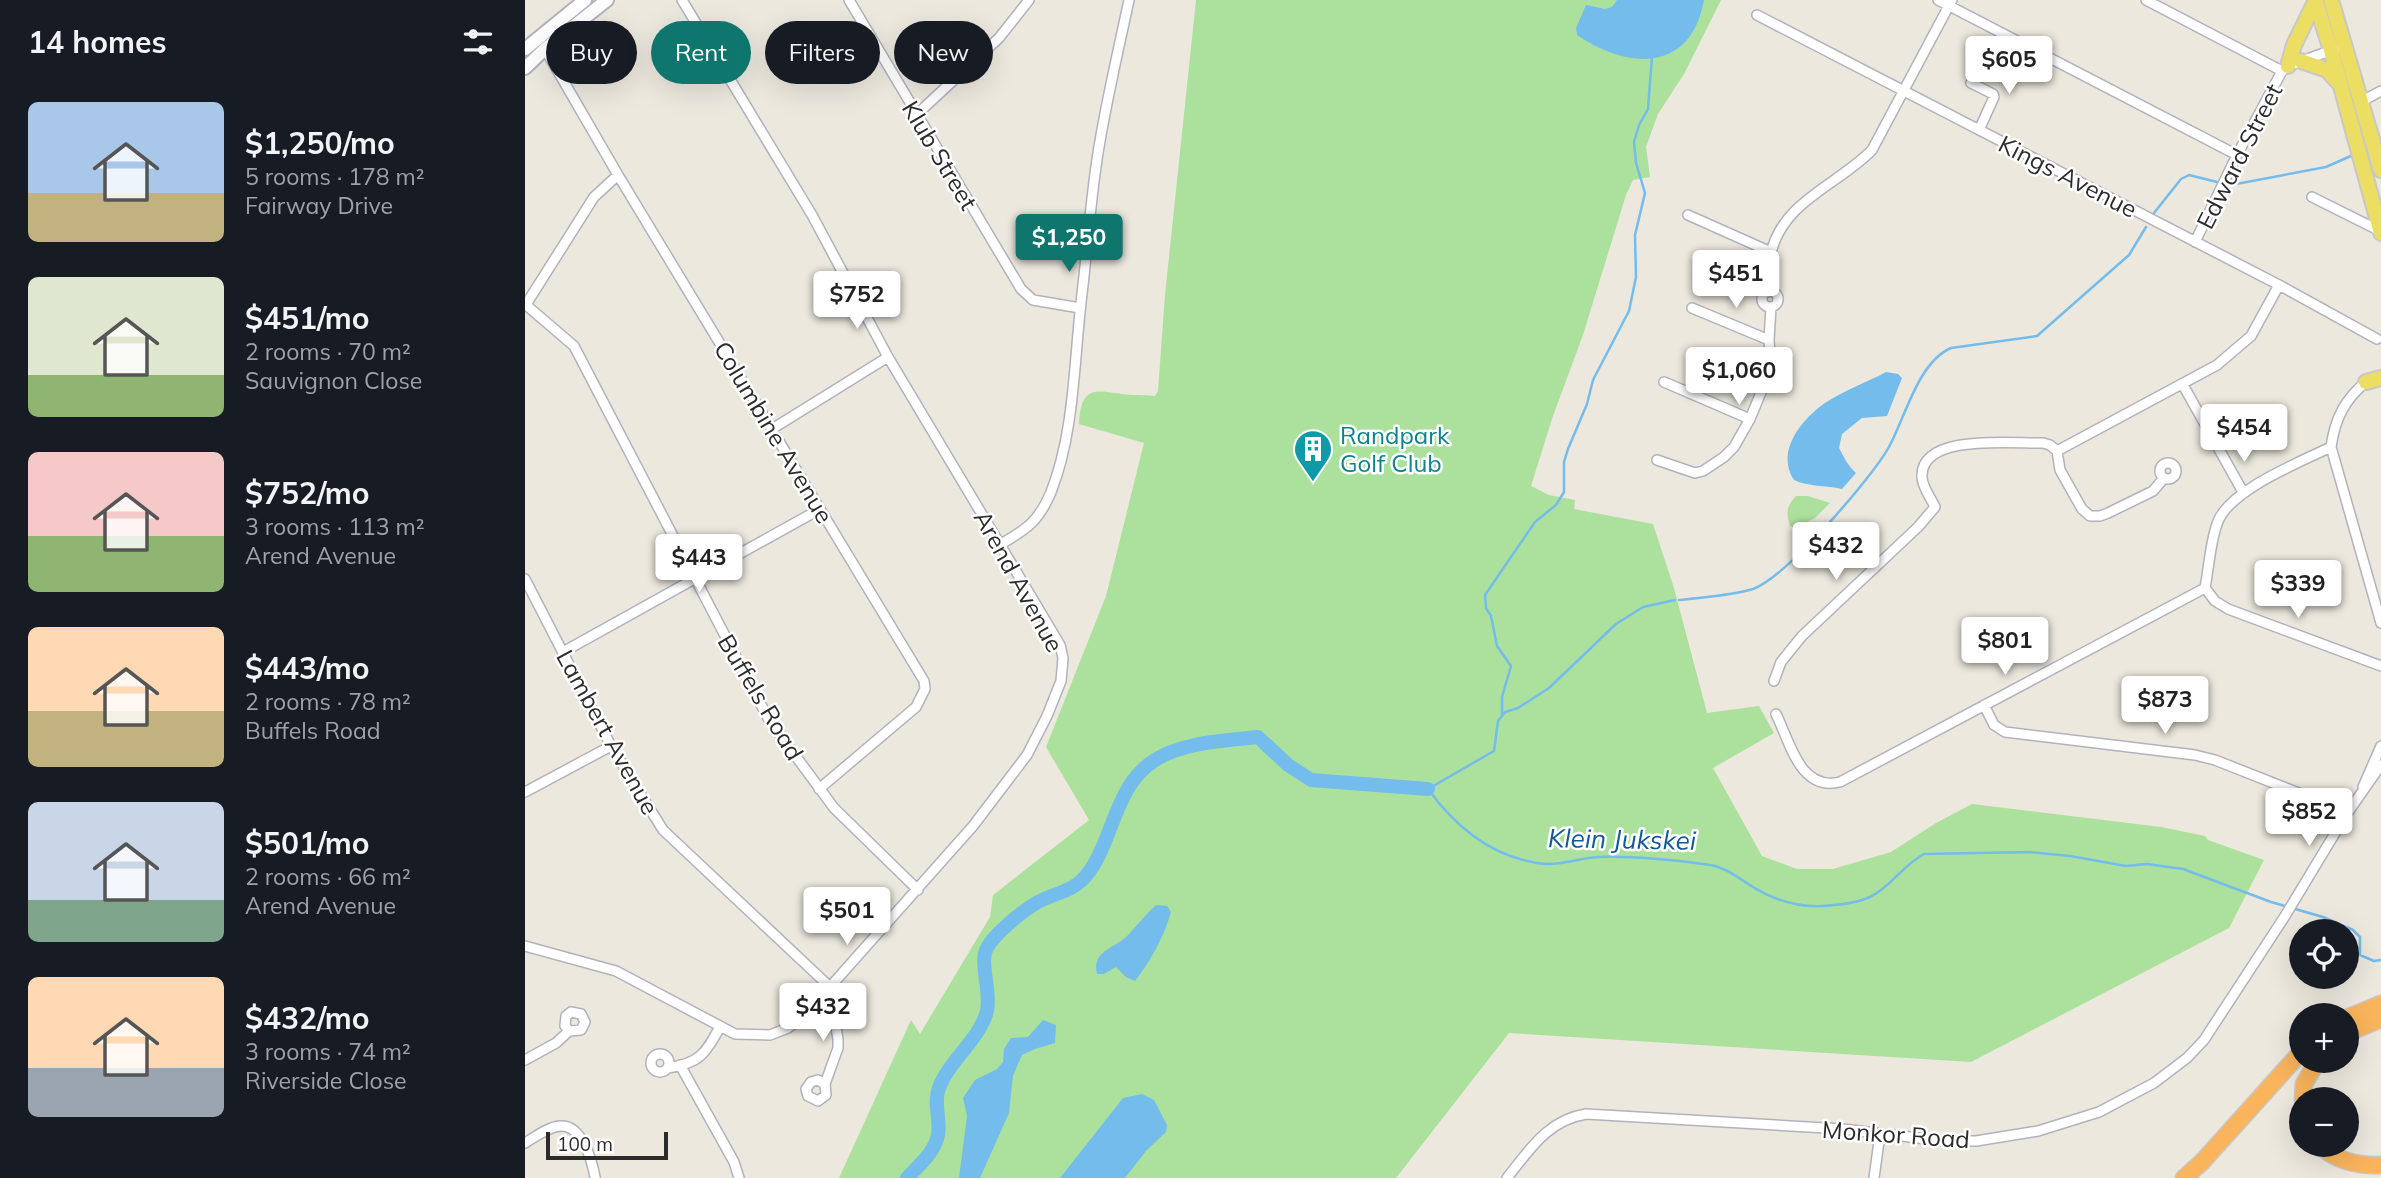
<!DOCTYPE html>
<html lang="en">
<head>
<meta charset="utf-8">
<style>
  :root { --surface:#171b24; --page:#20242c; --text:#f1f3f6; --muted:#9ea1a6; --accent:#0f766e }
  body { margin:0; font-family:Mulish,sans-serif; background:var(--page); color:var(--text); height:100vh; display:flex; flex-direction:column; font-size:26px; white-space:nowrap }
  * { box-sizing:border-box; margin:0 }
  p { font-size:23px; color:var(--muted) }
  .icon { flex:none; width:38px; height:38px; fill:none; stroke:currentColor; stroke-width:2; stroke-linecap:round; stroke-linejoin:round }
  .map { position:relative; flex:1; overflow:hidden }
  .side { display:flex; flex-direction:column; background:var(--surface); width:525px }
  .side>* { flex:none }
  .guide { position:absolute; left:21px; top:21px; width:665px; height:63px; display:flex; gap:14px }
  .tools { position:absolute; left:1764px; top:919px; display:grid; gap:14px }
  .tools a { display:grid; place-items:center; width:70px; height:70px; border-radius:50%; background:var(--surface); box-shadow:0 7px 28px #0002; font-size:35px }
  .scale { position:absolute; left:21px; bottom:18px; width:122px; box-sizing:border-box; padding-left:7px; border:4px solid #2b2b2b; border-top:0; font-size:19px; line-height:24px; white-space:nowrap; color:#2b2b2b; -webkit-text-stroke:5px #fff; paint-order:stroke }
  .price { position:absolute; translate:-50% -60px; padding:0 16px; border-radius:7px; background:#fff; color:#222; font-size:23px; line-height:46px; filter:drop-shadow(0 2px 4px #0008) }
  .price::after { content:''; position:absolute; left:50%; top:42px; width:21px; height:16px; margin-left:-10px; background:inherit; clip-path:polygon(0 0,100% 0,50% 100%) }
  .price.active { background:var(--accent); color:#fff }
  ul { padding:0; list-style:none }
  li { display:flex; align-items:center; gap:21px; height:175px; padding:0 28px }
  li span { display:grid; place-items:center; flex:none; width:196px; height:140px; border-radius:10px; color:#555 }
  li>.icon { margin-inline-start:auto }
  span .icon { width:84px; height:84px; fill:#fffc; stroke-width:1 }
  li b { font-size:30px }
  h2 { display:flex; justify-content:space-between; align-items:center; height:84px; padding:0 28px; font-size:30px }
  .tag { padding:0 24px; border-radius:32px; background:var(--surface); box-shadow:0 7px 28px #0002; font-size:24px; line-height:63px }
  .tag.active { background:var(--accent); color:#fff }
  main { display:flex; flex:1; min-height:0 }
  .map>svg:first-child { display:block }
</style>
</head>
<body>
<main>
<section class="side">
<h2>14 homes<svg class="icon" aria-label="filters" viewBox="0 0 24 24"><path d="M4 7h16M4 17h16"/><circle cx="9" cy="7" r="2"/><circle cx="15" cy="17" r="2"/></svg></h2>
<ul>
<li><span style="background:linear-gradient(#a9c7e8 65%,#c2b280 0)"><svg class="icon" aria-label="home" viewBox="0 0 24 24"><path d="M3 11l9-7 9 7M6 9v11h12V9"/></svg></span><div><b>$1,250/mo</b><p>5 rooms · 178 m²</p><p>Fairway Drive</p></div></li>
<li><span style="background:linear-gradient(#dfe7d0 70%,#8fb573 0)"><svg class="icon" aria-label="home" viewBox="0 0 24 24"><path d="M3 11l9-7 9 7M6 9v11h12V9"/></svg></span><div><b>$451/mo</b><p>2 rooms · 70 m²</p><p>Sauvignon Close</p></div></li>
<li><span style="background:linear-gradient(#f6c9c9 60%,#8fb573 0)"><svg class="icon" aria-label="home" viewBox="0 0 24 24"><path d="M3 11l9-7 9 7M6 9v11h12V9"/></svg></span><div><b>$752/mo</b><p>3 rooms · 113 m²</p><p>Arend Avenue</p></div></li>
<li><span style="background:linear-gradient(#ffd9b3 60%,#c2b280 0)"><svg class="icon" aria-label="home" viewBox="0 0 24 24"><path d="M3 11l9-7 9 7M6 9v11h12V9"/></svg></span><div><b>$443/mo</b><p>2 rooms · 78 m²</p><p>Buffels Road</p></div></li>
<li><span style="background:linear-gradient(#c9d6e8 70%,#7fa58c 0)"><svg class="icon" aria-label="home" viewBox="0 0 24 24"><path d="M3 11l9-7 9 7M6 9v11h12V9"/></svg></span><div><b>$501/mo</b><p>2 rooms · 66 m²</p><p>Arend Avenue</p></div></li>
<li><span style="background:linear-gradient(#ffd9b3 65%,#9aa5b1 0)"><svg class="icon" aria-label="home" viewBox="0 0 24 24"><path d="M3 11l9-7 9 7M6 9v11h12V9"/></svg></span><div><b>$432/mo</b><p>3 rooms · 74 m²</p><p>Riverside Close</p></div></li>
</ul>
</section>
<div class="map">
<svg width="1856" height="1178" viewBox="0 0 1856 1178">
  <rect width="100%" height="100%" fill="#ece8de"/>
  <!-- green -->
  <path fill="#abe19c" d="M671,0H1196L1159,74L1133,114L1121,147L1125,177L1108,180L1101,195L1058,335L1028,416L1006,486L1024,495L1050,500L1049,509L1128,524L1149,588L1182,713L1234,706L1249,733L1188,768L1237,856L1272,869H1308L1366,852L1411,823L1447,804L1636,827L1680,836L1683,840L1739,860L1704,928L1446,1062L984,1033L871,1178H314L386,1020L395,1034L465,917L468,895L564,820L521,747L581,596L619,443L554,424C556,379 576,393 608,395C615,395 622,395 630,396L633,391L640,295Z
    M1271,496H1283L1305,503L1290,518L1270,528L1265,526C1261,513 1261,507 1271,496Z"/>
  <!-- water -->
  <path fill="#74bceb" d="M1092,0H1179C1166,73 1103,70 1052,35L1051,28L1061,5L1080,9L1087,7Z
    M1361,372L1373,374L1377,378L1362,416L1337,418L1317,434L1314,448C1319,457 1322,465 1331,473L1317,489C1301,485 1283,487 1269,480C1252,454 1272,426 1292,409C1311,393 1339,384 1361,372Z
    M631,905L642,906L646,912C639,937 626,960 610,981L601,977L591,967L579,974H572C566,950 592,948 604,934C613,924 621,914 631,905Z
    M518,1020L531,1025L530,1043L510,1049L497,1055L488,1076L484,1113L455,1178H434L442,1116L438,1098L450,1080L472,1069L478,1062L479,1049L486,1038L503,1037Z
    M617,1094L629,1100L642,1125L641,1132L621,1151L600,1178H535L598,1098Z"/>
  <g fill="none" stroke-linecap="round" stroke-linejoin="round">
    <!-- stream -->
    <path stroke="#74bceb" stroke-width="2.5" d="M1706,185L1801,167L1828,155
      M1629,213L1656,179L1664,175L1692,182
      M1150,600L1118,607L1091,624L1024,688L993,708L980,712L973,721L969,751L903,789C932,829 970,859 1020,864C1038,865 1055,858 1073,857C1105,856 1154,860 1185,865C1200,867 1215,879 1228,887C1252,902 1280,909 1309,905C1322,904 1334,902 1345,897C1366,887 1379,864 1399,854L1505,852L1545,856L1601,866L1622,864L1658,869L1746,902L1798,917L1828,930L1835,937V955L1849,961L1856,960
      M1154,600C1178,597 1205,596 1228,589C1261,577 1346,479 1364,447C1380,418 1393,362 1426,348L1512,336L1604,255L1621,227
      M977,714V697L986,666L972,646L966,616L961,608L960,595L1010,522L1031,505L1039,492V462L1043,449L1062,404L1068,380L1104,311L1111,277L1110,235L1120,193L1111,163L1109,142L1114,125L1123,109L1127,56"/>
    <!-- river -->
    <path stroke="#74bceb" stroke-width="14" d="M382,1178C393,1166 410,1152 413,1135C416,1120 408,1104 414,1088C423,1062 455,1039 462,1011C466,993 456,967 460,953C464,937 499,910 513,902C529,893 547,892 560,877C589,843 588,786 630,760C659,742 699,741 733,737L763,765L786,780L903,789"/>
    <defs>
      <path id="street" d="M324,0L496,289L508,300L555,308
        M1413,0L1712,155
        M1621,0L1757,71
        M1232,15L1754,285L1852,339
        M20,49L93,175L399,681L400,689L391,707L294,789
        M1446,83L1468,94L1469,97L1454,130
        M1837,101L1856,91
        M391,115L474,38L504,0
        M1787,197L1855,231
        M1163,215L1246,252
        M1670,242L1712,155L1757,71L1763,66L1810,49
        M1237 299a8 8 0 1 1 16 0a8 8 0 1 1-16 0Z
        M1243,292C1244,279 1243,266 1246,253C1258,201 1313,185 1347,150L1427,0
        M1,305L49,346L244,720L309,808L393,890
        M0,306L69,197L93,175
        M1167,308L1244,340
        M1842,381C1820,399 1810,418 1806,447L1856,623
        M1139,382L1225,419
        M1658,385L1718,492
        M247,429L363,357
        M1532,451L1692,365L1726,336L1754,285
        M1532,451L1535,470L1557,509L1565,516H1575L1583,513L1628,491L1639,478
        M1132,460L1170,473L1178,471L1199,457L1209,447L1225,419L1246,368L1244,340L1246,307
        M1635 471a8 8 0 1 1 16 0a8 8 0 1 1-16 0Z
        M476,544C502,529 514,521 526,492C550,432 549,357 557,294C563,243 566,191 575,141C583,94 594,47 604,0
        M0,579L86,746L138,830L305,987
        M1680,588C1684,567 1685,544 1692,524C1702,491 1775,462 1806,447
        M1680,588L1690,601L1703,609L1856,666
        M38,652L295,509
        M1249,681L1256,662L1277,636L1393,527L1410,507C1406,498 1397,487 1397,477C1395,432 1491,444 1518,443L1525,445L1532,451
        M1459,705L1469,725L1480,732L1670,755L1690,760L1804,805L1821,815
        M1251,714C1265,742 1275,792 1315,782L1680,588
        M1838,787L1856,746
        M0,792L86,746
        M0,946L91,971L210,1034L245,1035L263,1028L281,1014L448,826L502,755L522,716L536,681L538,658L535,645L363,357L287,215L157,0
        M296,998L309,1016L313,1039V1048L300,1084L301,1095L293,1101L283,1096L281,1089L286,1082L293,1080L300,1084
        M126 1063a9 9 0 1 1 18 0a9 9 0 1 1-18 0Z
        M0,1060L31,1043L44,1031L56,1030L60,1022L56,1014L46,1012L41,1016L40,1026L44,1031
        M155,1065L209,1162L214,1178
        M143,1068C175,1063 180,1054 195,1027
        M0,1143C10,1137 23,1127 35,1126C57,1124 67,1161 70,1177
        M982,1178C1005,1149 1023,1120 1061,1114L1318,1129L1418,1141H1451L1513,1131L1574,1112L1629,1083L1662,1058L1679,1040L1760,916L1821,815L1856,765
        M1349,1178L1355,1134"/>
      <path id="secondary" d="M0,49L60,0
        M0,68L20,49L82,0"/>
      <path id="primary" d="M1790,0L1806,50L1856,233
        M1806,0L1856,170
        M1776,61L1802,70L1813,82
        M1763,66L1769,45L1790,2
        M1841,382L1856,378"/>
      <path id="highway" d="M1822,1018L1856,1004
        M1822,1033L1856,1019
        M1778,1099L1779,1084L1793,1060
        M1794,1144C1809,1161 1834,1166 1856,1165
        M1659,1178L1677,1162L1776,1052"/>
    </defs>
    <!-- street casing -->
    <use href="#street" stroke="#b1b2be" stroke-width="12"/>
    <!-- secondary casing -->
    <use href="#secondary" stroke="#b1b2be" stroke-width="16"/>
    <!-- primary casing -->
    <use href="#primary" stroke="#c8c8c8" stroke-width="18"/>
    <!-- highway casing -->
    <use href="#highway" stroke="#c8c8c8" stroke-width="19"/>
    <!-- street -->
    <use href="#street" stroke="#fff" stroke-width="9"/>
    <!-- secondary -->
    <use href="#secondary" stroke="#fff" stroke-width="12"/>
    <!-- primary -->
    <use href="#primary" stroke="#ecdd63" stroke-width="14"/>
    <!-- highway -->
    <use href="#highway" stroke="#f9b45c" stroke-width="16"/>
  </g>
  <!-- icons -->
  <defs>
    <symbol id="building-pin" viewBox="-11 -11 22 30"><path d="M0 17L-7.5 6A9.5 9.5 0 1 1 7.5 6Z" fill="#0f9aa8" stroke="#fff"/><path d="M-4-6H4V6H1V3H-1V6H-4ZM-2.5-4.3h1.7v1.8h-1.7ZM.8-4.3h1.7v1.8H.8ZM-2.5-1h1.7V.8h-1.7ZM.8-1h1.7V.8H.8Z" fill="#fff"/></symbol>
  </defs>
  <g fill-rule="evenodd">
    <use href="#building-pin" x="766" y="427" width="44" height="60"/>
  </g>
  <g text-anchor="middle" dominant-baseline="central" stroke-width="5" stroke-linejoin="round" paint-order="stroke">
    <!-- street labels -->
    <g font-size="24" fill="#2b2b2b" stroke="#fff">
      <text transform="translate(415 155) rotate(59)">Klub Street</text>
      <text transform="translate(1714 156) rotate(-63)">Edward Street</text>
      <text transform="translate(1543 176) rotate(27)">Kings Avenue</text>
      <text transform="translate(249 432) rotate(59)">Columbine Avenue</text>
      <text transform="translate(494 581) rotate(61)">Arend Avenue</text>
      <text transform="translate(236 697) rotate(59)">Buffels Road</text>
      <text transform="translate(83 732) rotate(61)">Lambert Avenue</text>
      <text transform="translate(1371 1134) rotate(4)">Monkor Road</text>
    </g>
    <!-- culture labels -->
    <g font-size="24" fill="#0d838f" stroke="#fff" text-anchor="start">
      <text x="815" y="435">Randpark<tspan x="815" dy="28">Golf Club</tspan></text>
    </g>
    <!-- water labels -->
    <g font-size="26" font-style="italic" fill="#125998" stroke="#fff">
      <text transform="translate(1097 839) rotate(1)">Klein Jukskei</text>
    </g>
  </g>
</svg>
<div class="tools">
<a><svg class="icon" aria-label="locate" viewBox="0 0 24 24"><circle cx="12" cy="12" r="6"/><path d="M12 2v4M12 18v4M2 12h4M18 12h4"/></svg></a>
<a>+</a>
<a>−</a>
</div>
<div class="scale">100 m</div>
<b class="price" style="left:1484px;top:96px">$605</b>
<b class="price active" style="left:544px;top:274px">$1,250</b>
<b class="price" style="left:1211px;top:310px">$451</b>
<b class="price" style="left:332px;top:331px">$752</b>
<b class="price" style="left:1214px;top:407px">$1,060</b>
<b class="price" style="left:1719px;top:464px">$454</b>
<b class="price" style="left:1311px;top:582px">$432</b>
<b class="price" style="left:174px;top:594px">$443</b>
<b class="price" style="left:1773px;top:620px">$339</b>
<b class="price" style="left:1480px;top:677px">$801</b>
<b class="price" style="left:1640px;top:736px">$873</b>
<b class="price" style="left:1784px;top:848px">$852</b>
<b class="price" style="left:322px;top:947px">$501</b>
<b class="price" style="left:298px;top:1043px">$432</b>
<div class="guide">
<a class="tag">Buy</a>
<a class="tag active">Rent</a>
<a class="tag">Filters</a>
<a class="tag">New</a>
</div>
</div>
</main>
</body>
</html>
